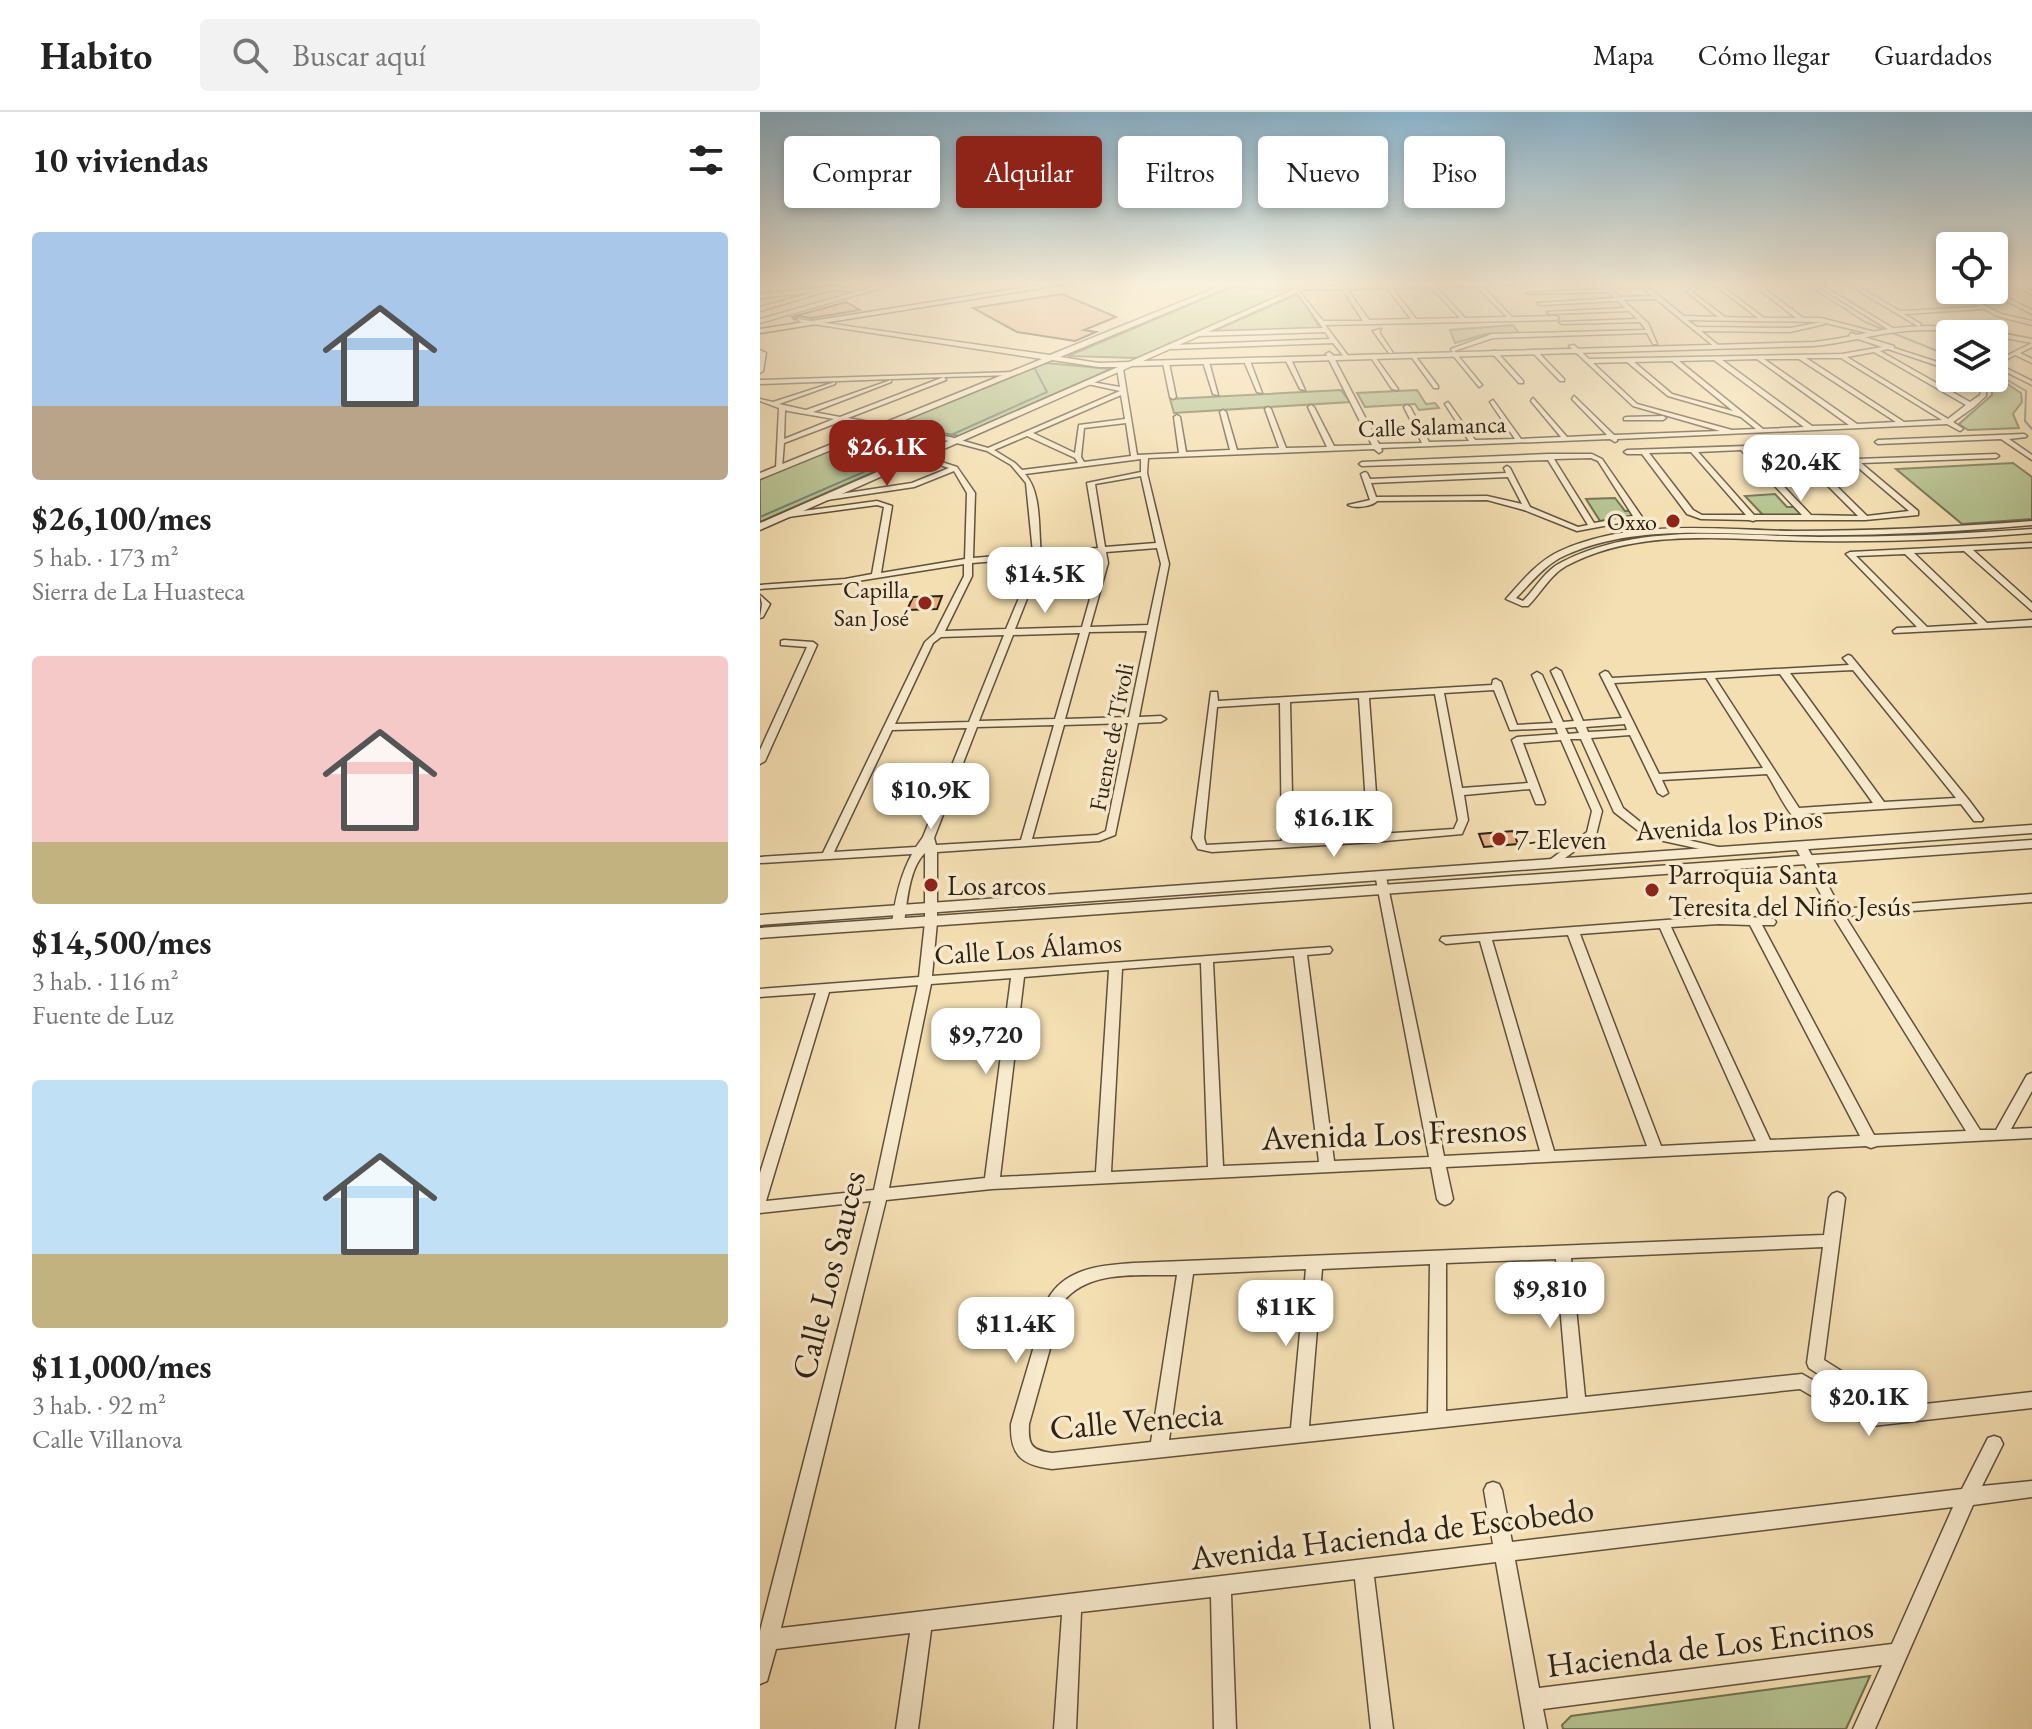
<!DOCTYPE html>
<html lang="es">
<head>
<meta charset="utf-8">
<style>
  :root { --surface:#fff; --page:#f2f2f2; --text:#222; --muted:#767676; --line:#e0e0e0; --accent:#8f2418 }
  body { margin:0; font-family:"EB Garamond",serif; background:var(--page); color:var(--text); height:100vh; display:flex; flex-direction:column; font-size:30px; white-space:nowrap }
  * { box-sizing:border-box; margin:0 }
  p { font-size:26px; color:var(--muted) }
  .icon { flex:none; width:44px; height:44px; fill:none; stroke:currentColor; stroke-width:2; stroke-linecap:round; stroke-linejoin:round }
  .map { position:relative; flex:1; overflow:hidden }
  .side { display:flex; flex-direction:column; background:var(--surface); width:760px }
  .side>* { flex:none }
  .top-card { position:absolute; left:24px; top:24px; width:760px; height:72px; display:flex; gap:16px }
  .controls { position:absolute; left:1176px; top:120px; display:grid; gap:16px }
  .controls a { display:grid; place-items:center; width:72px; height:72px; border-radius:8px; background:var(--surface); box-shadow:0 4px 12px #0003; font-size:40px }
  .price { position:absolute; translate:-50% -68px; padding:0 18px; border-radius:16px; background:#fff; color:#222; font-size:26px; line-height:52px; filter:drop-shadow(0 2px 4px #0008) }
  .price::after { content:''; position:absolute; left:50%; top:48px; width:24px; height:18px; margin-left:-12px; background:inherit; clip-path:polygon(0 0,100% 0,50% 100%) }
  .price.selected { background:var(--accent); color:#fff }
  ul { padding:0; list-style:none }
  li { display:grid; align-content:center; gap:16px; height:424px; padding:0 32px }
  li span { display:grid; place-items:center; height:248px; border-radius:8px; color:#555 }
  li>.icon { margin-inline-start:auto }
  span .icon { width:144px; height:144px; fill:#fffc; stroke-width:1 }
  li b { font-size:34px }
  h2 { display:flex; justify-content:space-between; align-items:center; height:96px; padding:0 32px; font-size:34px }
  .pill { padding:0 28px; border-radius:8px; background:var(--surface); box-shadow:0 4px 12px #0003; font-size:28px; line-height:72px }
  .pill.selected { background:var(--accent); color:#fff }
  header { display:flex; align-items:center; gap:48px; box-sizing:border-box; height:112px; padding:0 40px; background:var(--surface); border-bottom:2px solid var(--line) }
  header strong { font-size:38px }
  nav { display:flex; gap:44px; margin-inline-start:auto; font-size:28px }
  .search { width:560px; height:72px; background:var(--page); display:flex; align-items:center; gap:20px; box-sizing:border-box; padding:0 28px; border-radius:8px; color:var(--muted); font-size:30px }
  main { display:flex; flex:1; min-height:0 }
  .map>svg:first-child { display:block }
</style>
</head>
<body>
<header>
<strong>Habito</strong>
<div class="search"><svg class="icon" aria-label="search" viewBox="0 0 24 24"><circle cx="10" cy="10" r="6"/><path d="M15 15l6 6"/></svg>Buscar aquí</div>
<nav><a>Mapa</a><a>Cómo llegar</a><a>Guardados</a></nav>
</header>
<main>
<section class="side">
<h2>10 viviendas<svg class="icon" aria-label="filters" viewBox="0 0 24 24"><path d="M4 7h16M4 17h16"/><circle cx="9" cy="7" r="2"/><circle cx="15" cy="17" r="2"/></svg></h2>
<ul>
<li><span style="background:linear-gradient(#a9c7e8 70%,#b9a48a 0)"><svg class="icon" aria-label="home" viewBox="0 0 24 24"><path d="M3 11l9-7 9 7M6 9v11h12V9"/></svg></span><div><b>$26,100/mes</b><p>5 hab. · 173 m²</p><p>Sierra de La Huasteca</p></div></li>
<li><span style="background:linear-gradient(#f6c9c9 75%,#c2b280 0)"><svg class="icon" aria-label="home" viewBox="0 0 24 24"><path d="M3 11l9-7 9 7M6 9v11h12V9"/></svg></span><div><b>$14,500/mes</b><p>3 hab. · 116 m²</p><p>Fuente de Luz</p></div></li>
<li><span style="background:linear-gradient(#bfe0f5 70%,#c2b280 0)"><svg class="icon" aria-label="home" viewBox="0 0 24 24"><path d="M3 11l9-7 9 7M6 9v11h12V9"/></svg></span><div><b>$11,000/mes</b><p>3 hab. · 92 m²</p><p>Calle Villanova</p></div></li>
</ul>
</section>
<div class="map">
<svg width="1272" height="1617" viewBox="0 0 1272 1617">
  <rect width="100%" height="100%" fill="#f4dfb2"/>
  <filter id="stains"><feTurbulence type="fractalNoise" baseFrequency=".0025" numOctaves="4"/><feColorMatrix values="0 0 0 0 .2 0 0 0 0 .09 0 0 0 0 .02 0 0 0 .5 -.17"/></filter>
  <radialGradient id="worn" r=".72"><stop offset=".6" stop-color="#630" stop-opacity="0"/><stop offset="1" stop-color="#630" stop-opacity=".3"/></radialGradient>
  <!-- green -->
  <path fill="#b5c391" stroke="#717253" stroke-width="2" d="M481,171H550L377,246L308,244Z
    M536,183L540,184L560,216L451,220Z
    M753,213L759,221L726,222L695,231L690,218Z
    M286,251L351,257L199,324L133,312Z
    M1234,263L1261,281L1262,290L1253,302L1259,316L1208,318L1199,312L1232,283V276L1218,266H1234Z
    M581,278L590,290L414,301L410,287Z
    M657,278L666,292L675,291L679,296L659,298L655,292L605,295L597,281Z
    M119,318L182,330L0,410V366Z
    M1253,351L1272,365V407L1202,412L1136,357Z
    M1015,382L1027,395H1034L1042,403H1003L985,384Z
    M855,386L865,399H871L875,404L840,409L826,387Z
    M1110,1564L1086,1617H803L802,1613L811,1604Z"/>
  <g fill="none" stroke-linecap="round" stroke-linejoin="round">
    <!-- stream -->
    <path stroke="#707e74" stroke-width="2" d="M1044,171L1105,210L1190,244
      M471,175L532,179
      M1234,260L1266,279L1265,309L1272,317
      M191,323L287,280L274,255
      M0,405L175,329"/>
  </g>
  <!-- building -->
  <path fill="#e8ae83" stroke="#2d2215" stroke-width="2" d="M302,182L356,205L324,218L336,220L315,229L257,220L213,196Z
    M86,190L100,198L51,206L38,204L35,208L32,205Z
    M182,484L177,497L147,498L153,485Z
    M753,719L758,732L724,735L719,722Z"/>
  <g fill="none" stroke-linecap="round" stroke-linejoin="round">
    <defs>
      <path id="minor" d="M13,171H18L15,182L13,183L11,182Z
        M696,171H790L722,174L752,205L796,204L799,206L796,208L565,213L589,245L586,247L573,231L412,237L409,235L412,233L570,227L565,220L438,224L435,222L438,220L563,216L536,179L538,178L563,209H603L582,177H541L543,175ZM716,174L747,205L705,206L676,175ZM671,175L700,206L656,207L632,176ZM627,176L651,207L609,208L587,177Z
        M840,171H845L860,185L892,184L878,171H883L924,204L958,205L927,180L938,171H944L932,180L965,205L998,206L952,171H958L1004,206H1036L991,171H997L1043,206H1061L1119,221L1116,223L1061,210L927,208L937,215L1030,216L1062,210L1065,212L1030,220L941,219L958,233L956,236L896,187L863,188L888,211L897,232H893L887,221L733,226L694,239L722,273L719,275L691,241L693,240L691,237L732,222L886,218L880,210L802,212L799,210L877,207L869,199L790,202L787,200L865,196L858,189L780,193L777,191L855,186L848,180L769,182L767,181L845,177Z
        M1052,171H1058L1136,218L1131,219Z
        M1086,171H1092L1140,199L1219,195L1177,171H1183L1190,175V178H1195L1241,202L1272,209V213L1237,204L1224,197L1144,202L1161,212L1159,215Z
        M1249,171H1256L1272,179V182Z
        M73,175L77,176L0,199V195Z
        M1225,178H1231L1272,198V202Z
        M621,217L619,220L633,241H629L613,219Z
        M1091,221L1134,234V236L1190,254V258L1128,237L1120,239L1210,290L1220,283L1221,279L1206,266H1213L1226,277V284L1214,295L1193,310L1202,316L1203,317L1200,319L1187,312L857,327V329L855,330L850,327L621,336L622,339L619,341L614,337L388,346L387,361L409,452L379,605L401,604L406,607L401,610L378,611L355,723L339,729L177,740V810L172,864L570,835L572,838L570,841L547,843L574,1049L669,1045L615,762L617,760H625L684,1044L780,1039L720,829L686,832L680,828L682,825L959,804L1010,806L1014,807L1016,810L1014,813H1002L1114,1023L1206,1019L1071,801L1034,733L1040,730L1046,733L1081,797L1272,782V790L1085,804L1220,1018H1236L1267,963L1272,961V979L1251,1017L1272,1016V1026L1117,1034L1111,1036L1106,1034L686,1055L693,1087L690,1091L685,1093L680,1091L677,1087L671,1055L232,1077L126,1088L21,1516L733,1432L724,1378L727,1372L733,1370L739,1372L742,1378L752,1430L1202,1377L1228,1326L1234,1324L1240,1326L1243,1332L1222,1374L1272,1369V1385L1213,1393L1115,1617H1093L1122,1553L783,1597L787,1617H765L736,1450L614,1465L633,1617H611L595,1467L471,1482L476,1617H454L451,1485L321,1500L316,1617H294L302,1503L171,1518L158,1617H136L150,1521L16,1537L7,1569L0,1572V1519L111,1089L0,1101V1061L56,881L0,885V877L159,865L165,810V741C149,756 147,790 144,812L138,816L132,812C135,787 140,764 152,742L0,751V745L63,741L165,530L175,521L204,464V452L85,471L0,477V473L85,467L112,462L124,395L117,393L28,405L24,403L28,401L117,389L132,394L121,461L205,447L207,381L194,359L154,375L67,388L63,386L67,384L152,371L189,356L158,346V344L160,343L197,355L215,381L213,446L273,441L266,371L251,353L227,339L189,329L82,309L24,331L22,356L19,358L16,356L19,296L0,289V287L13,290L75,270V272L19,292L46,298L131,268V270L53,300L80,305L184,265L0,272V268L255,260L253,263L184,265L186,268L88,306L190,325L228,336L360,279L323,271L326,269L360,275L357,257L360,255L363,257L377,343L419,341L414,305L417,303L420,305L426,340L470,338L460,300L463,298L466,300L477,338L519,336L505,297L508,295L511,297L526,336L567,335L548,295L551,293L554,295L574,334L612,333L566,242L569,240L572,242L619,332L662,331L644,295L647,293L650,295L669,330L709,329L685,292L688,290L715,328L755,327L730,290L733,288L761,327L801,325L771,289L773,286L807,325L847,323L812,287L814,284L854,323L960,319L873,294L809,234L814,233L829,247L1082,242L1122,235L1089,224ZM1114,240L1206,293L1188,307L1087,245ZM1046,246H1081L1182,308L1144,310ZM997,247L1089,313L1052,314L962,248ZM1004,247H1039L1136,310L1097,312ZM954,248L1044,315L1003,317L919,249ZM912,249L973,299L912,282L874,250ZM867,250L908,284L981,305L996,317L972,318L877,292L833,251ZM361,283L365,307L319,313L315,341L273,321ZM25,298L28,299L74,307L24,327ZM366,311L371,344L324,350L321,345L324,316ZM267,324L315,346L318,351L262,358L255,351L234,338ZM381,347V360L327,371L338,436L281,441C278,416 282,381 265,362ZM381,364L396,431L345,435L335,372ZM397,436L401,452L388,513L330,515L348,451L346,440ZM338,441L340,451L322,515L255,517L272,474L281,445ZM272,446L264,474L246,517L185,519L212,464V451ZM387,519L369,605L305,607L329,520ZM320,521L295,607L219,609L253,523ZM244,523L209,610L135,612L173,531L181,525ZM368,611L346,719L337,723L272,727L304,613ZM294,613L261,728L176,733L174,726L217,615ZM207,616L163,725L156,735L74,740L132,618ZM959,812L990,813L1100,1024L1010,1028L911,815ZM900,816L996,1029L901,1034L820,822ZM808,823L887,1034L794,1039L732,828ZM534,844L559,1050L463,1054L453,850ZM441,851L448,1055L351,1060L362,857ZM349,858L336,1060L240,1065L264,865ZM251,866L225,1066L129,1076L171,872ZM158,873L114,1078L6,1089L69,880ZM1193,1395L1132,1532L779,1576L755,1448Z
        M1272,231V235L1260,241L1272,247V251L1255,243L1240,251L1244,255L1272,269V273L1240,257L1234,250Z
        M0,238L6,241L3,259L0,261Z
        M772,238H776L804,267V269H800L772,240Z
        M732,239H736L763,269V271H759L732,241Z
        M653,241L678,274V276H674L650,243Z
        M613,242L638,277L637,278L632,277L610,244Z
        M528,245L531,247L545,278L540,277L525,247Z
        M487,247L490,249L502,281L497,280L484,249Z
        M446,248L449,250L458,283L453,282L443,250Z
        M406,249L409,251L416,285L413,287L410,285L403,251Z
        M866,305L903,304L906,306L903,308H864V306Z
        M1264,322L1267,324L1266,325L1249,327L1272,343V348L1241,327L1118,332L1115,330L1118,328Z
        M1076,331L1097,347L1236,342L1239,344L1236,346L1101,351L1158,399V403L1105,408H996L993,409L989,408L941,407L927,402L882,342H867L864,340L867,338ZM1074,335L1149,399L1107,404L1038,336ZM1031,337L1098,404L1051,403L989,338ZM981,338L1042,403H994L938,340ZM931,340L986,403H942L933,398L889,341Z
        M789,342H832L842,347L882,405L881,407L817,419L764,398L727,388L617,389C613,394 595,397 588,393L610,388L601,362L605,360L607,361L610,367L746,361L744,356L747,354L750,356L770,395L818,415L828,413L788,348L602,354L599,352L602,350ZM831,346L838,349L873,404L834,411L794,347ZM748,365L762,392L727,384L616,385L611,371Z
        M1272,409V413C1193,420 1114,424 1035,423C959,423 877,411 806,443C785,452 772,470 756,486L763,489C776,476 785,458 802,450C881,410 973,424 1059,425C1130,425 1201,422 1272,417V421C1201,427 1130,430 1058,429C975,429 882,413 806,454C790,463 781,481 768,494H762L746,487C762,469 778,449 800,439C874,406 957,418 1035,419C1114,419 1193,415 1272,409Z
        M1272,431V435L1213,438L1272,491V499L1204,439L1154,441L1227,511L1272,508V514L1134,521L1133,519L1137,516L1157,515L1086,442L1090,440ZM1145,442L1218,512L1167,515L1096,444Z
        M0,483L10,492L3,505L0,506L2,492Z
        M24,528L53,530L57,533L5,649L0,652V638L47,535L21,533V529Z
        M1088,543L1091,544L1208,687L1223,707L1222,709H1214L1201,692L1043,702L1048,711L1043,714C1029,705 1017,678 1007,662L902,668L908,681L903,684L898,681L870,623L831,626L863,696L889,717L906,723L967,737L969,739L967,741L963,742L899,728L881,721L854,700L821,627H810L842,699L836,723L797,752H789L787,750L827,720L832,699L801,628L763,631L785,690L784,692H776L770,677L704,683L708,708L702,722L614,730L452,740L438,737L432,726L451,580H457L458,589L732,573L733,568L736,567L741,570L757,613L793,611L772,563L777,560L782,563L803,610L814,609L791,559L796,556L801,559L823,609L862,606L840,562L845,559L848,560L852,566L1089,553L1083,546ZM1093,558L1196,686L1124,690L1030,561ZM1020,562L1113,691L1039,696L955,566ZM946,566L1003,656L899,662L854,571ZM734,578L750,618L796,616L798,622L757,625L752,628L768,671L702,676L684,581ZM675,582L698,708L694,717L619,722L609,586ZM599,586L608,723L533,728L530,590ZM520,591L522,729L446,733L444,726L457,595ZM865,612L867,618L828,620L826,615ZM816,615L819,621L808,622L805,616Z
        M1077,1080L1082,1082L1085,1086L1064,1248L1138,1295L1272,1280V1296L1112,1314L1084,1303L1040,1277L292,1357C262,1353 250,1344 251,1312L288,1187C305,1156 342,1153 374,1151L1064,1123L1069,1086L1072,1082ZM1063,1135L1047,1251L1049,1256L1113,1298L1096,1293L1042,1262L825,1285L811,1146ZM796,1147L808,1286L686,1299V1151ZM670,1152L668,1301L549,1314L562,1157ZM546,1157L531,1316L409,1328L433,1162ZM417,1163L391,1330L292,1341C271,1338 268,1333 269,1312L303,1190C329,1157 380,1164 417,1163Z"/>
      <path id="tertiary" d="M126,171H138L0,211V207L96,180L75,178L0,186V182L75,174L101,179Z
        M468,171H478L300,245L339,251L369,250L549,171H558L383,249L1054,230C1085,227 1116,217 1147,215C1189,211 1231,219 1272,227V231C1230,223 1190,215 1145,219C1114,222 1085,231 1054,234L372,254L0,418V411L358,255H339L292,248L0,367V361L282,247L40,210L38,207L290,243Z
        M1272,713V721L0,813V803Z
        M1272,728V736L0,826V816Z"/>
      <path id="secondary" d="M293,171H313L0,221V217Z"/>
    </defs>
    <!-- minor casing -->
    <use href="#minor" stroke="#5f513c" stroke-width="3"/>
    <!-- tertiary casing -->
    <use href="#tertiary" stroke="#5f513c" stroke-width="3"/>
    <!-- secondary casing -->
    <use href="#secondary" stroke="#2d2215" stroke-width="3"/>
    <!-- minor -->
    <use href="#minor" fill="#f8eacd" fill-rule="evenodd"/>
    <!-- tertiary -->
    <use href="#tertiary" fill="#f8eacd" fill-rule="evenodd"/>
    <!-- secondary -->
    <use href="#secondary" fill="#f8eacd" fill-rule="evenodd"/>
  </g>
  <!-- sky -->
  <linearGradient id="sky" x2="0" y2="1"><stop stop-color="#8ab7d3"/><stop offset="0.43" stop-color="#faf1dc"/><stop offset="1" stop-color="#faf1dc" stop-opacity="0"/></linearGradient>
  <rect width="1272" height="398" fill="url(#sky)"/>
  <!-- markers -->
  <g fill="#8f2418" stroke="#f8eacd" stroke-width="3">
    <circle cx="913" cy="409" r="8"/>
    <circle cx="165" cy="491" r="8"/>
    <circle cx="739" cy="727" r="8"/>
    <circle cx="171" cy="773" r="8"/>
    <circle cx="892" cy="778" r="8"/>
  </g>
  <g text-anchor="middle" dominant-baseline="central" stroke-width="7" stroke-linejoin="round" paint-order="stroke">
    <!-- far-street labels -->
    <g font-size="24" fill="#2d2215" stroke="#f8eacd">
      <text transform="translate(672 314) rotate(-2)">Calle Salamanca</text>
      <text transform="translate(351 625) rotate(-79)">Fuente de Tívoli</text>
    </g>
    <!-- far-poi labels -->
    <g font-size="24" fill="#2d2215" stroke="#f8eacd" text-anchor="end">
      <text x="897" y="409">Oxxo</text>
      <text x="149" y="477">Capilla<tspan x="149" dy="28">San José</tspan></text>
    </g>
    <!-- street labels -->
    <g font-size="28" fill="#2d2215" stroke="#f8eacd">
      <text transform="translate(969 712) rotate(-4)">Avenida los Pinos</text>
      <text transform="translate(268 836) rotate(-4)">Calle Los Álamos</text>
    </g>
    <!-- poi labels -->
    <g font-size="28" fill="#2d2215" stroke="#f8eacd" text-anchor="start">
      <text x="755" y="727">7-Eleven</text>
      <text x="908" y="762">Parroquia Santa<tspan x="908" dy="32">Teresita del Niño Jesús</tspan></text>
      <text x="187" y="773">Los arcos</text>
    </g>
    <!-- near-street labels -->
    <g font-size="34" fill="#2d2215" stroke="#f8eacd">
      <text transform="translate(634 1021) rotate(-2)">Avenida Los Fresnos</text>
      <text transform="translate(68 1163) rotate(-76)">Calle Los Sauces</text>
      <text transform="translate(376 1308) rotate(-5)">Calle Venecia</text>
      <text transform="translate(632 1421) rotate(-7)">Avenida Hacienda de Escobedo</text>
      <text transform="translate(950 1533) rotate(-7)">Hacienda de Los Encinos</text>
    </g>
  </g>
  <rect width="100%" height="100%" filter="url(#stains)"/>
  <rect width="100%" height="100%" fill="url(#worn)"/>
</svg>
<div class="controls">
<a><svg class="icon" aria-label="locate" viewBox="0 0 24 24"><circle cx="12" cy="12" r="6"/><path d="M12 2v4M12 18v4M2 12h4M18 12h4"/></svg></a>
<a><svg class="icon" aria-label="layers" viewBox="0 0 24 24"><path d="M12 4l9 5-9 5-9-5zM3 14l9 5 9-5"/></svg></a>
</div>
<b class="price selected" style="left:127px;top:376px">$26.1K</b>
<b class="price" style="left:1041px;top:391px">$20.4K</b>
<b class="price" style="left:285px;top:503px">$14.5K</b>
<b class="price" style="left:171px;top:719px">$10.9K</b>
<b class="price" style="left:574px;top:747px">$16.1K</b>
<b class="price" style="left:226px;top:964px">$9,720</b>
<b class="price" style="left:790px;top:1218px">$9,810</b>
<b class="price" style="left:526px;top:1236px">$11K</b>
<b class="price" style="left:256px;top:1253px">$11.4K</b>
<b class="price" style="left:1109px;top:1326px">$20.1K</b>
<div class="top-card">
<a class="pill">Comprar</a>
<a class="pill selected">Alquilar</a>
<a class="pill">Filtros</a>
<a class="pill">Nuevo</a>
<a class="pill">Piso</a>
</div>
</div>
</main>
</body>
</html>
